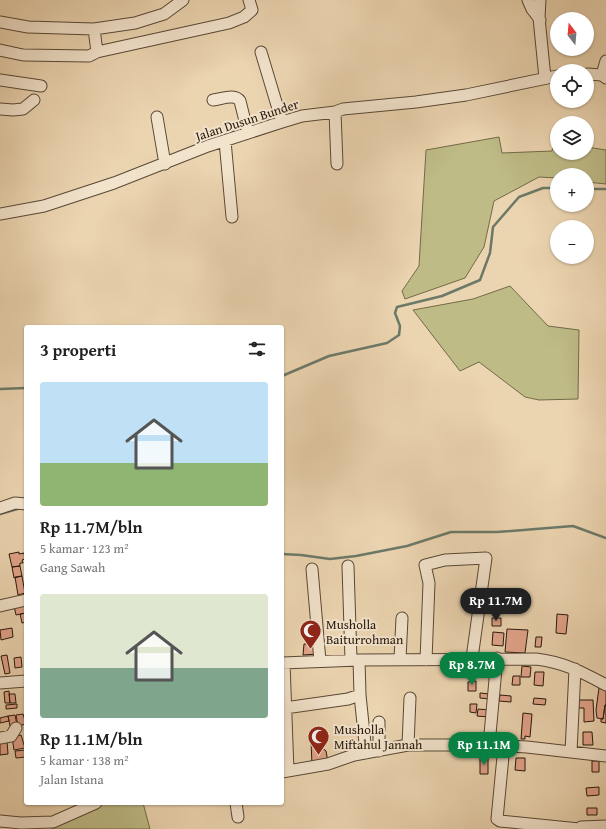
<!DOCTYPE html>
<html lang="id">
<head>
<meta charset="utf-8">
<style>
  :root { --surface:#fff; --page:#f2f2f2; --text:#222; --muted:#767676; --accent:#0b8043 }
  body { margin:0; font-family:"Gentium Book Plus",serif; background:var(--page); color:var(--text); height:100vh; display:flex; flex-direction:column; font-size:15px; white-space:nowrap }
  * { box-sizing:border-box; margin:0 }
  p { font-size:13px; color:var(--muted) }
  .icon { flex:none; width:22px; height:22px; fill:none; stroke:currentColor; stroke-width:2; stroke-linecap:round; stroke-linejoin:round }
  .map { position:relative; flex:1; overflow:hidden }
  .panel { position:absolute; left:24px; top:325px; width:260px; height:480px; display:flex; flex-direction:column; background:var(--surface); border-radius:4px; box-shadow:0 1px 3px #0004 }
  .panel>* { flex:none }
  .needle { width:26px; rotate:344deg }
  .buttons { position:absolute; left:550px; top:12px; display:grid; gap:8px }
  .buttons a { display:grid; place-items:center; width:44px; height:44px; border-radius:50%; background:var(--surface); box-shadow:0 1px 3px #0004; font-size:20px }
  .price { position:absolute; translate:-50% -34px; padding:0 9px; border-radius:14px; background:var(--accent); color:#fff; font-size:13px; line-height:26px; filter:drop-shadow(0 1px 2px #0008) }
  .price::after { content:''; position:absolute; left:50%; top:24px; width:12px; height:9px; margin-left:-6px; background:inherit; clip-path:polygon(0 0,100% 0,50% 100%) }
  .price.active { background:#222; color:#fff }
  ul { padding:0; list-style:none }
  li { display:grid; align-content:center; gap:8px; height:212px; padding:0 16px }
  li span { display:grid; place-items:center; height:124px; border-radius:4px; color:#555 }
  li>.icon { margin-inline-start:auto }
  span .icon { width:72px; height:72px; fill:#fffc; stroke-width:1 }
  li b { font-size:17px }
  h2 { display:flex; justify-content:space-between; align-items:center; height:48px; padding:0 16px; font-size:17px }
  .map>svg:first-child { display:block }
</style>
</head>
<body>
<div class="map">
<svg width="606" height="829" viewBox="0 0 606 829">
  <rect width="100%" height="100%" fill="#ebd4b0"/>
  <filter id="stains"><feTurbulence type="fractalNoise" baseFrequency=".005" numOctaves="4"/><feColorMatrix values="0 0 0 0 .2 0 0 0 0 .09 0 0 0 0 .02 0 0 0 .5 -.17"/></filter>
  <radialGradient id="worn" r=".72"><stop offset=".6" stop-color="#630" stop-opacity="0"/><stop offset="1" stop-color="#630" stop-opacity=".3"/></radialGradient>
  <!-- green -->
  <path fill="#bebb86" stroke="#736a49" d="M499,137L502,153L552,151L554,142H557V153H587V147L606,150V184L587,182V175H557V178L539,177L494,201L484,247L465,278L405,299L402,291L419,266L426,150Z
    M510,286L548,326L579,330L578,399L539,400L525,397L479,362L460,371L413,310L473,299Z
    M101,803H143L150,829H52L51,825Z"/>
  <g fill="none" stroke-linecap="round" stroke-linejoin="round">
    <!-- stream -->
    <path stroke="#6c7968" stroke-width="2.5" d="M587,189H606
      M282,376L329,356L387,343L399,335L400,326L395,313L397,307L442,296L480,280L490,253L493,227L519,197L543,188H557
      M0,389L26,388
      M0,514L21,508
      M282,554L301,555L330,559L356,556L407,546L451,532H497L573,526L606,538"/>
  </g>
  <!-- building -->
  <path fill="#e2a38a" stroke="#28190c" d="M19,552V554L24,553L25,559L22,560L23,563H20V566L12,567L9,554Z
    M20,566L22,576L14,578L12,567Z
    M22,576L25,593L18,595L15,577Z
    M26,603V613L16,615L14,606Z
    M26,613V622L22,623L20,614Z
    M557,614L568,615L566,634L556,633Z
    M492,618H501V626H492Z
    M12,628L13,637L1,640L0,630Z
    M507,629L528,630L525,653L505,652Z
    M493,632L504,633L503,646L492,645Z
    M536,637H542L541,647H535Z
    M304,644H313V648L318,647V654L303,655Z
    M7,655L10,673L5,674L1,656Z
    M21,657L22,667L15,668L14,658Z
    M466,666H475L476,678H467Z
    M522,666L531,667L530,677H521Z
    M535,672H544L543,686L534,685Z
    M513,676H520V685H512Z
    M476,681V691H468V682Z
    M599,688L606,689V705H605L603,719L597,718L596,710Z
    M9,691L10,703H5L4,692Z
    M480,693L490,694V699L480,698Z
    M9,694H15L16,703H10Z
    M500,695L511,696V702L499,701Z
    M534,698L546,699L545,705L533,704Z
    M578,700H593L594,721L584,722V708H578Z
    M17,704V708L6,709V705Z
    M470,704H477L476,713L470,712Z
    M605,705H606V723L601,722V719H603Z
    M478,709L489,710V717L477,716Z
    M523,713L532,714L530,737L525,736V739H521Z
    M23,714L26,724L18,726L16,715Z
    M15,715L17,725L10,726L8,716Z
    M8,716L9,721L0,723V718Z
    M583,732H592L593,745H583Z
    M21,735L25,748L14,750L12,737Z
    M0,741H7L8,754L0,755Z
    M311,741L320,746L326,751L328,762L312,765Z
    M26,750V757L16,758L15,751Z
    M480,758H488V774H480Z
    M516,758H525V771L515,770Z
    M592,761H599V772H592Z
    M599,787V795L587,796L586,788Z
    M587,808H597V815H587Z"/>
  <g fill="none" stroke-linecap="round" stroke-linejoin="round">
    <defs>
      <path id="minor" d="M528,0L532,9L539,18L545,78
        M540,0L539,18L540,20
        M0,22L28,27L94,29L135,23L164,14L183,0
        M0,50L23,55L89,56L97,52L94,29
        M97,52L229,23L244,17L252,10L249,0
        M261,52L282,122
        M587,74L602,75L606,78
        M602,75L606,61
        M0,80L41,86
        M213,100C222,99 235,93 240,101L248,133
        M0,109L13,110L23,109L34,100
        M335,112L337,164
        M157,117L165,164
        M225,141L232,217
        M0,214L44,206L114,183L208,146L282,122L302,116L335,112L343,109L416,102L466,95L557,76
        M0,508L15,503L26,504
        M348,566L351,660
        M312,569L320,661
        M0,606L26,600
        M400,659L402,618
        M426,660L429,583L425,565L445,560L486,558L472,658
        M282,663L359,660L536,659C563,662 582,672 606,685
        M284,663L288,771
        M0,683L26,681
        M360,695L366,753
        M285,708L348,699L360,695L359,660
        M379,722V751
        M0,738L11,736L16,728
        M408,745L410,698
        M489,745L497,658
        M504,746L497,819L500,821L579,829
        M571,752L575,669
        M282,772L328,764L354,755L408,745H489L527,747L606,756
        M236,803L238,817
        M0,821L21,823L53,822L96,803
        M579,829L581,827L606,826"/>
    </defs>
    <!-- minor casing -->
    <use href="#minor" stroke="#594835" stroke-width="13"/>
    <!-- minor -->
    <use href="#minor" stroke="#f2e3cc" stroke-width="11"/>
  </g>
  <!-- icons -->
  <defs>
    <symbol id="mosque-pin" viewBox="-11 -11 22 30"><path d="M0 17L-7.5 6A9.5 9.5 0 1 1 7.5 6Z" fill="#8f2418" stroke="#f2e3cc"/><path d="M3.5-4.9A6 6 0 1 0 3.5 4.9A5 5 0 1 1 3.5-4.9Z" fill="#fff"/></symbol>
  </defs>
  <g fill-rule="evenodd">
    <use href="#mosque-pin" x="298" y="618" width="25" height="34"/>
    <use href="#mosque-pin" x="306" y="724" width="25" height="34"/>
  </g>
  <g text-anchor="middle" dominant-baseline="central" stroke-width="4" stroke-linejoin="round" paint-order="stroke">
    <!-- street labels -->
    <g font-size="13" fill="#28190c" stroke="#f2e3cc">
      <text transform="translate(247 120) rotate(-18)">Jalan Dusun Bunder</text>
    </g>
    <!-- poi labels -->
    <g font-size="13" fill="#28190c" stroke="#f2e3cc" text-anchor="start">
      <text x="326" y="624">Musholla<tspan x="326" dy="15">Baiturrohman</tspan></text>
      <text x="334" y="729">Musholla<tspan x="334" dy="15">Miftahul Jannah</tspan></text>
    </g>
  </g>
  <rect width="100%" height="100%" filter="url(#stains)"/>
  <rect width="100%" height="100%" fill="url(#worn)"/>
</svg>
<div class="buttons">
<a><svg class="needle" viewBox="-14 -14 28 28"><path d="M0-13l5 13h-10z" fill="#e53935"/><path d="M0 13l5-13h-10z" fill="#767676"/></svg></a>
<a><svg class="icon" aria-label="locate" viewBox="0 0 24 24"><circle cx="12" cy="12" r="6"/><path d="M12 2v4M12 18v4M2 12h4M18 12h4"/></svg></a>
<a><svg class="icon" aria-label="layers" viewBox="0 0 24 24"><path d="M12 4l9 5-9 5-9-5zM3 14l9 5 9-5"/></svg></a>
<a>+</a>
<a>−</a>
</div>
<b class="price active" style="left:496px;top:622px">Rp 11.7M</b>
<b class="price" style="left:472px;top:686px">Rp 8.7M</b>
<b class="price" style="left:484px;top:766px">Rp 11.1M</b>
<section class="panel">
<h2>3 properti<svg class="icon" aria-label="filters" viewBox="0 0 24 24"><path d="M4 7h16M4 17h16"/><circle cx="9" cy="7" r="2"/><circle cx="15" cy="17" r="2"/></svg></h2>
<ul>
<li><span style="background:linear-gradient(#bfe0f5 65%,#8fb573 0)"><svg class="icon" aria-label="home" viewBox="0 0 24 24"><path d="M3 11l9-7 9 7M6 9v11h12V9"/></svg></span><div><b>Rp 11.7M/bln</b><p>5 kamar · 123 m²</p><p>Gang Sawah</p></div></li>
<li><span style="background:linear-gradient(#dfe7d0 60%,#7fa58c 0)"><svg class="icon" aria-label="home" viewBox="0 0 24 24"><path d="M3 11l9-7 9 7M6 9v11h12V9"/></svg></span><div><b>Rp 11.1M/bln</b><p>5 kamar · 138 m²</p><p>Jalan Istana</p></div></li>
</ul>
</section>
</div>
</body>
</html>
